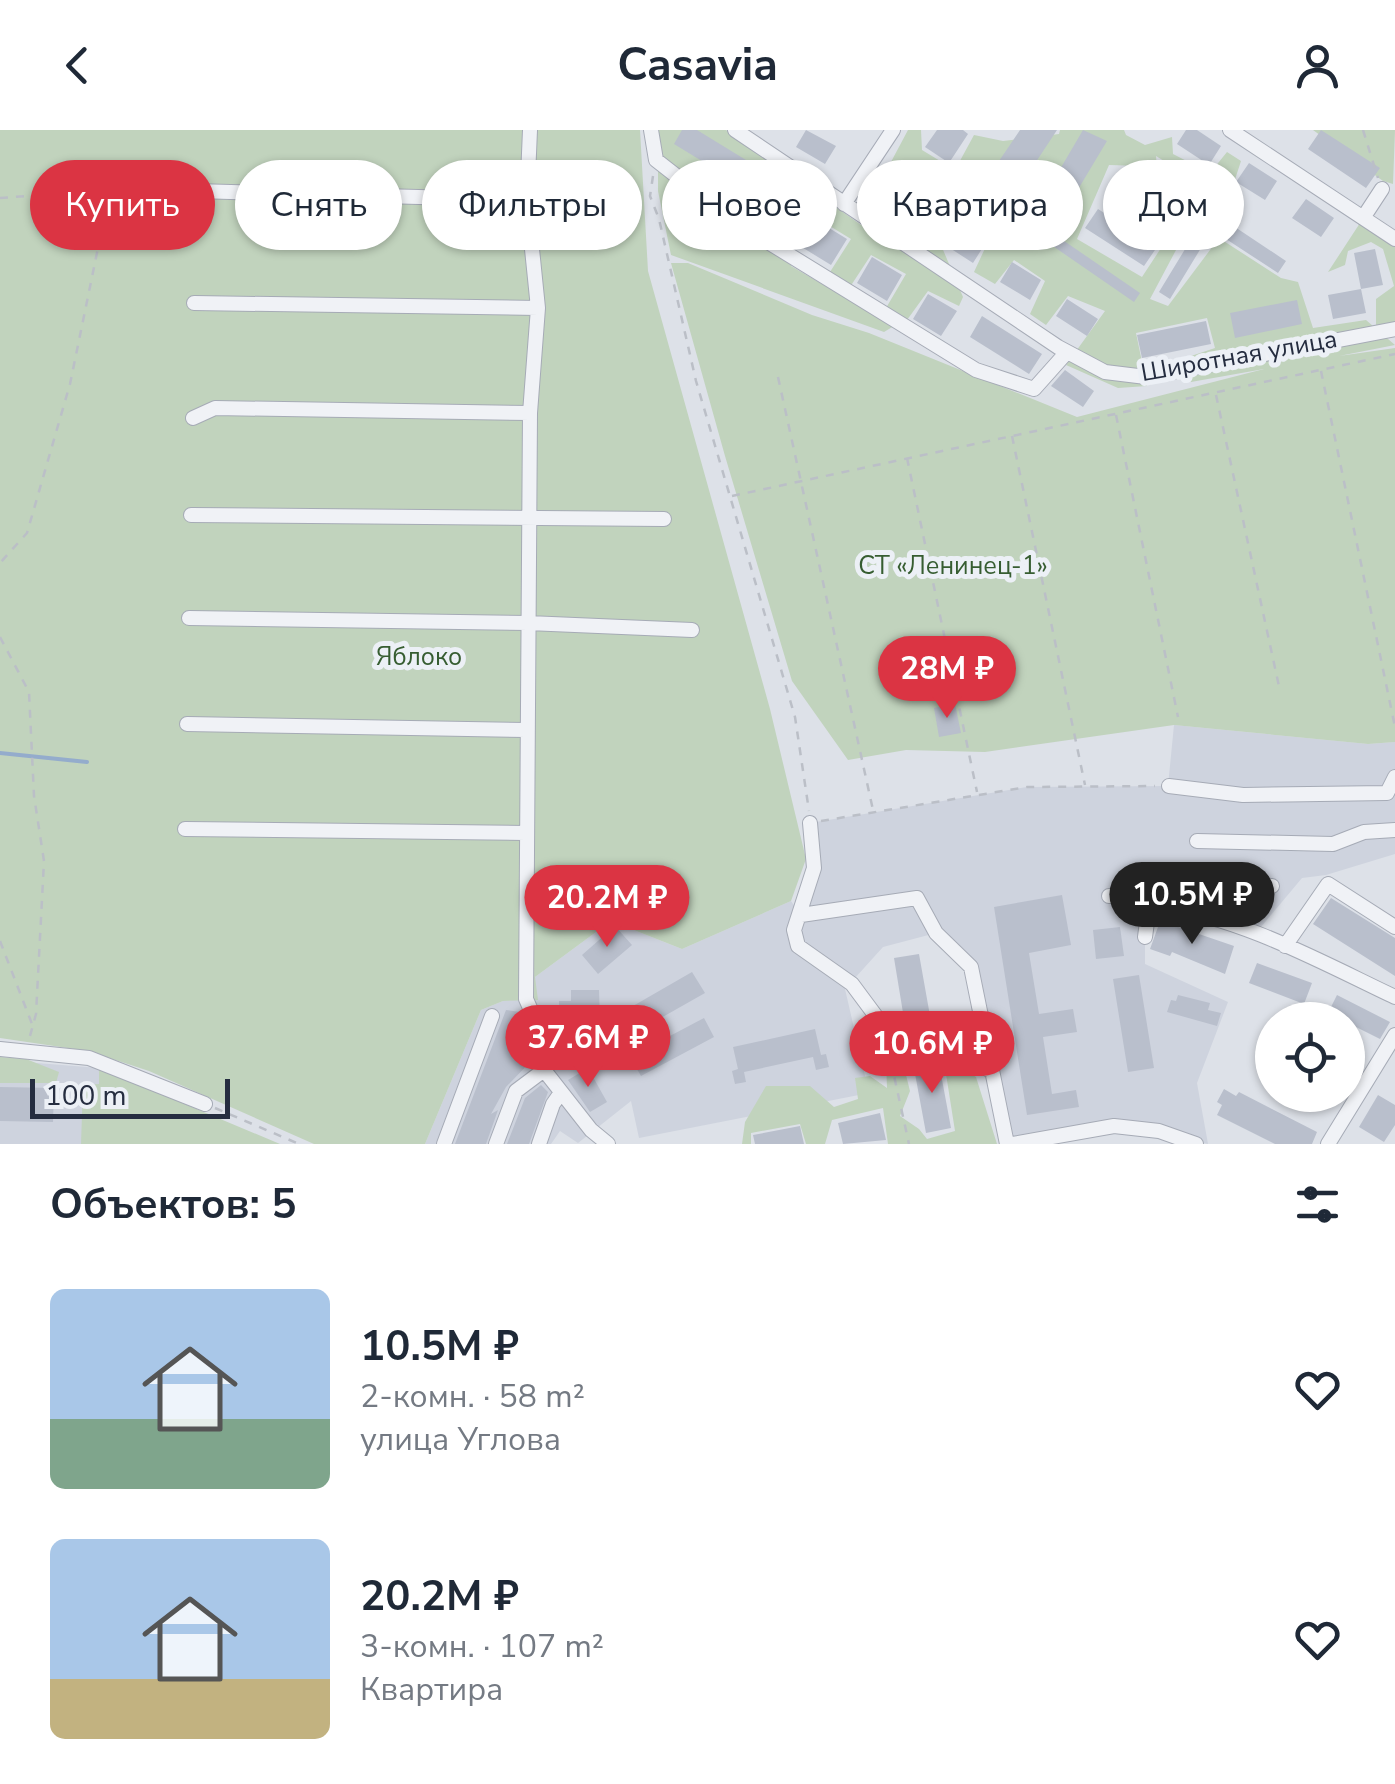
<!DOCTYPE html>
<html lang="ru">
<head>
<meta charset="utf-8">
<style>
  :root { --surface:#fff; --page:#f2f2f3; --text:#1f2937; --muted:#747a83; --accent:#db3443 }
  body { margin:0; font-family:"Nunito Sans",sans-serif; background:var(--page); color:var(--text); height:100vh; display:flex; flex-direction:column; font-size:38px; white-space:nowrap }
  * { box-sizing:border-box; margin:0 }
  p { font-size:32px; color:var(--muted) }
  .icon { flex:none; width:55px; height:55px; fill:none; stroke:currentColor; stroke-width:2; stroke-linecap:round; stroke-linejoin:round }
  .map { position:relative; height:1014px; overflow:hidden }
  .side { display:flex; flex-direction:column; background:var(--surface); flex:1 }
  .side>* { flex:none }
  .banner { position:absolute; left:30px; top:30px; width:1335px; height:90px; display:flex; gap:20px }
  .fabs { position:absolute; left:1255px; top:872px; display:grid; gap:20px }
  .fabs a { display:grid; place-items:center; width:110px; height:110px; border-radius:50%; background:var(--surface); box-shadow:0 2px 8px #0004; font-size:50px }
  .scale { position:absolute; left:30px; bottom:25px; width:200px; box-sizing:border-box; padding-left:10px; border:5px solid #252d40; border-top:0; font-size:28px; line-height:35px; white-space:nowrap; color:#252d40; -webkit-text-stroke:8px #ecf0f6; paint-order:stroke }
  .price { position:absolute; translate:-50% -85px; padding:0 22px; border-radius:35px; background:var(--accent); color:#fff; font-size:32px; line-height:65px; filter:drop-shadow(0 2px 5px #0008) }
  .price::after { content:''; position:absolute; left:50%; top:60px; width:30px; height:22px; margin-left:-15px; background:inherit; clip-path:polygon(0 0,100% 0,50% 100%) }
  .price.active { background:#222; color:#fff }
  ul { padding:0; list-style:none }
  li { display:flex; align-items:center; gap:30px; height:250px; padding:0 50px }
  li span { display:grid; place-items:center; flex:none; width:280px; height:200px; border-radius:15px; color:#555 }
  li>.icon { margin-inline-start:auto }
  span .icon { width:120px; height:120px; fill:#fffc; stroke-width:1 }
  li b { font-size:42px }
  h2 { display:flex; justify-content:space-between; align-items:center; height:120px; padding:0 50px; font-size:42px }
  .chip { padding:0 35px; border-radius:45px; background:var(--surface); box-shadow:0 2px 8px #0004; font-size:35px; line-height:90px }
  .chip.active { background:var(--accent); color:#fff }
  header { display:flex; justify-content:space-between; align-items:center; height:130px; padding:0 50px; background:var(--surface); font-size:45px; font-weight:700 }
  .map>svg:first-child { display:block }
</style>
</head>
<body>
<header><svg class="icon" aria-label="back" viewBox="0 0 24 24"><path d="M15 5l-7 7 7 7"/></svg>Casavia<svg class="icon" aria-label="person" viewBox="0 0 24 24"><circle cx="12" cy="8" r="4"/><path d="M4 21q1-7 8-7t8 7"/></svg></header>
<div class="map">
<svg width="1395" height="1014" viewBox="0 0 1395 1014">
  <rect width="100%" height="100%" fill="#dde1e8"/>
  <!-- built -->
  <path fill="#ced3de" d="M1174,595L1368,614L1395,612V724L1326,745L1302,748L1256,803L1163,779L1145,807V834L1228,872L1197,953L1208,1014L1114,996L1013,1014L971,837L936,803L883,817L845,859L869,963L639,1008L631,971L578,1013L560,1001L551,1014H425L481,880L503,871L526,869L535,847L611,791L682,819L791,771L800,784L811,748L810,693L1027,657L1168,656Z
    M0,930L99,938L101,1014H0Z"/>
  <!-- green -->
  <path fill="#c1d3bd" d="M0,0H640L648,141L770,579L806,729L791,771L682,819L611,791L535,847L538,870L503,871L481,880L425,1014H314L149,941L88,921L0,908Z
    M658,0H726L874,104L879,89L867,77L908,0H921L922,20L955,40L974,5L1003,11L1059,4L1060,0H1124L1126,5L1145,15L1172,7L1173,24L1210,43L1227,22L1241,31L1228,71L1156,26L1157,38L1197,66L1137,93L1124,84L1143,47L1141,36L1109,35L1077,109L1142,147L1161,118L1145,100H1166L1176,120L1150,169L1168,176L1219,108L1281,148L1298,152L1313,198L1366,190L1395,215L1339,226L1395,218V612L1368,614L1174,595L985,622L906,620L848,630L792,551L725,326L671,133H688L812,185L869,203L1077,287L1264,239L1191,252L1179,230L1215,218L1207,188L1136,203L1147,256L1118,258L1066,235L1105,181L1068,166L1046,195L1030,184L1045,151L1014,130L995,154L974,142L987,114L954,91L941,115L963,167L959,176L928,161L907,190L886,178L906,144L871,125L850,157L830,142L851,109L815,87L792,123L791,136L894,196L884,202L671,125L658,61Z
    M1313,0H1395L1393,54L1383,51Z
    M1360,93L1395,116V192L1376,196V169L1394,156L1383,119L1371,112L1348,121L1345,135L1328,142Z
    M943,925L976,947L997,1014H888L883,978L832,990L825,1014H806L800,994L751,1003V1014H742L745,992L766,956H810L834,977L858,969L855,948L870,946L887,958L886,931L902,929L910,961L900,986L919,999L927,1009L955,1001Z
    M0,927L26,929L59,942L56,953H0Z
    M99,938L280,1014H81L83,955L99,954Z"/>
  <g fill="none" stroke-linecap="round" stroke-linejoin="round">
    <!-- stream -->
    <path stroke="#94accc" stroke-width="4" d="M0,623L87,632"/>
  </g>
  <!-- building -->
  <path fill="#b9bfcc" d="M682,0H697L746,30L733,50L674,14Z
    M806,0L836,16L825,34L796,17Z
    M937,0H963L968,4L949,33L925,17Z
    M1020,0H1057L1005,79L978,62Z
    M1083,0L1107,11L1071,71L1049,58Z
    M1186,0H1197L1221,16L1209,35L1177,14Z
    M1321,0L1380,38L1366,58L1308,19Z
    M1249,33L1277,51L1265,70L1236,52Z
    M905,47L931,64L913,92L887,74Z
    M759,52L790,71L774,97L743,78Z
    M1306,69L1334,88L1321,107L1292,88Z
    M1098,79L1157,117L1144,136L1085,98Z
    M1208,79L1286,131L1278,143L1200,92Z
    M1032,89L1140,163L1134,172L1047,112L1041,120L1030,112L1035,104L1026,98Z
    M816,90L847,109L831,135L800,116Z
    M954,94L985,114L973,133L942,113Z
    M1190,111L1201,118L1170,169L1159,162Z
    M1375,119L1383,155L1361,159L1354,123Z
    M872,127L902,145L887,171L857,153Z
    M1012,132L1041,150L1030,170L1000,152Z
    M1361,159L1366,183L1333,189L1328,165Z
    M928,164L957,181L941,206L913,189Z
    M1067,169L1098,189L1087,206L1056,186Z
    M1297,170L1302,194L1235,208L1230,183Z
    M982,186L1042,224L1029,244L970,207Z
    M1206,191L1211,214L1142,228L1137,205Z
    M1065,240L1094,261L1083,277L1051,256Z
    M955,574L961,603L939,607L934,578Z
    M1062,765L1071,815L1029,823L1039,884L1073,879L1077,902L1043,907L1052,964L1076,960L1079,977L1027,985L994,777Z
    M1331,768L1395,808V846L1313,794Z
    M1164,792L1234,816L1225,844L1172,822L1170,826L1150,819L1158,797Z
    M615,796L632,815L598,844L582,825Z
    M1120,797L1124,826L1096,829L1093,800Z
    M919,824L932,897L906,901L894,828Z
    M1257,833L1312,853L1304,874L1249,853Z
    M692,842L705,863L645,897L633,876Z
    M1139,845L1154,938L1128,942L1113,849Z
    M571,860H599L601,919H578V905L560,906L559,871H571Z
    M1178,865L1210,873L1208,880L1221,883L1217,896L1167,882L1171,870L1176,871Z
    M1337,865L1390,892L1380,909L1348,893V890L1328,883Z
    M506,880L520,882L528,906L536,918L535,927L506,957L491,984L498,980L486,1014H455Z
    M704,888L714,907L641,946L630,927Z
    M815,899L821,925L826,924L829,937L816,940L813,927L744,942L746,952L735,954L732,941L738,939L733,917Z
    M938,928L951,998L926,1003L913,933Z
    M588,938L607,972L590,982L568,950Z
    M541,955L548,962L529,1014H507L525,968Z
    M0,957L54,958L53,992L0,991Z
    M1224,959L1236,966L1239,962L1317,1002L1312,1014H1275L1217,985L1222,975L1217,972Z
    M1378,965L1395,975V995L1384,1012L1359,997Z
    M880,983L886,1010L843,1014L838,993Z
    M800,996L804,1014H755L753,1005Z"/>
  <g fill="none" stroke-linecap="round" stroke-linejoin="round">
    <defs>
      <path id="minor" d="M530,0L527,70L538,178L530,283L526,869L547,916L544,940L591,1000L608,1014
        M651,0L656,30L734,91L976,240L1034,259L1067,222
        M735,0L1058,217L1105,242L1146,247L1395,199
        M1230,0L1395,109
        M196,61L527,70
        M844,74L893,0
        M1363,88L1382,59
        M194,173L538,178
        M193,288L215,278L530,283
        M191,385L664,389
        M189,488L528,493L692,500
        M187,594L526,600
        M1169,656L1243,665L1387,663L1395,647
        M810,693L814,738L794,800L798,816L852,854L875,885L888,918L932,910L991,941
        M185,699L525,703
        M1197,711L1333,714L1364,702L1395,700
        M1109,766C1128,766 1151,760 1163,779
        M1159,772L1181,751L1272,756
        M1163,779C1233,783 1331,837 1395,867
        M801,785L917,768L936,803L971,837L1007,1014
        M1145,807L1147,792L1163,779
        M1285,816L1328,754L1395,797
        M0,919L89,928L205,974
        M444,1014L492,886
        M496,1014L516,961L544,940
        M539,1014L553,974L560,964
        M1013,1014L1114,996L1159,1001L1196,1014
        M1328,1014L1395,905"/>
    </defs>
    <!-- minor casing -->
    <use href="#minor" stroke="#a6abb6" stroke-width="16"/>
    <!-- path -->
    <path stroke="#bbbfc7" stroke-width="2.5" stroke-dasharray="8 8" stroke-linecap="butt" d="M1363,0L1378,48
      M653,46L650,66L659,89L696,251L795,587L809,681
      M0,68L28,66L71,75L99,113L70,254L27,403L0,433
      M1321,241L1395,597
      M778,247L873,680
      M1216,265L1280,561
      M1116,285L1178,587
      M1012,306L1085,655
      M907,328L977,662
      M732,366L1395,224
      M0,507L29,562L34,666L44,731L36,884L30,906
      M821,691L1027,657L1155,656
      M0,811L32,894
      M891,932L909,1014
      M215,978L299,1014"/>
    <!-- minor -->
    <use href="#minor" stroke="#f0f2f6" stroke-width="14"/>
  </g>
  <g text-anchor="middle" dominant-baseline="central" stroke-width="10" stroke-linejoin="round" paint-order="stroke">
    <!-- street labels -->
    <g font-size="25" fill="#252d40" stroke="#ecf0f6">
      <text transform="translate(1239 226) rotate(-10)">Широтная улица</text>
    </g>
    <!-- park labels -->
    <g font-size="25" fill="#365d31" stroke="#ecf0f6">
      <text x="953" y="436">СТ «Ленинец-1»</text>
      <text x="419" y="527">Яблоко</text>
    </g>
  </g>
</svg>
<div class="fabs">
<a><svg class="icon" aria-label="locate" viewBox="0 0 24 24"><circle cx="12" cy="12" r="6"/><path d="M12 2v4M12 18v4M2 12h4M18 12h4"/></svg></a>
</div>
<div class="scale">100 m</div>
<b class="price" style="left:947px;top:591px">28M ₽</b>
<b class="price active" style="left:1192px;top:817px">10.5M ₽</b>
<b class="price" style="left:607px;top:820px">20.2M ₽</b>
<b class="price" style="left:588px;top:960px">37.6M ₽</b>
<b class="price" style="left:932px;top:966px">10.6M ₽</b>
<div class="banner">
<a class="chip active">Купить</a>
<a class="chip">Снять</a>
<a class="chip">Фильтры</a>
<a class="chip">Новое</a>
<a class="chip">Квартира</a>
<a class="chip">Дом</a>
</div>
</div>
<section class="side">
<h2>Объектов: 5<svg class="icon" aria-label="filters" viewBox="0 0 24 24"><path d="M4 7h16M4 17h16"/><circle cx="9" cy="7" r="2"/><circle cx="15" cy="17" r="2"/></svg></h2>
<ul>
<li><span style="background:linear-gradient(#a9c7e8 65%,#7fa58c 0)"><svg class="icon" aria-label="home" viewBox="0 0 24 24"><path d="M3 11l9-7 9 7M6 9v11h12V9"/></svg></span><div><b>10.5M ₽</b><p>2-комн. · 58 m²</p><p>улица Углова</p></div><svg class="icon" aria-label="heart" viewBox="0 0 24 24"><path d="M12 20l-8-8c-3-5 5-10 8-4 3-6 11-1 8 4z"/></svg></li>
<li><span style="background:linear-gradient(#a9c7e8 70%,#c2b280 0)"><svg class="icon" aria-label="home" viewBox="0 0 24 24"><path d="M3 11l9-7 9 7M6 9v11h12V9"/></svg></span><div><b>20.2M ₽</b><p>3-комн. · 107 m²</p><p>Квартира</p></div><svg class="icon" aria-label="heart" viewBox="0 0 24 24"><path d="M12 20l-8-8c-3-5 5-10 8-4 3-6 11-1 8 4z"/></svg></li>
</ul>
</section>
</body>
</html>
